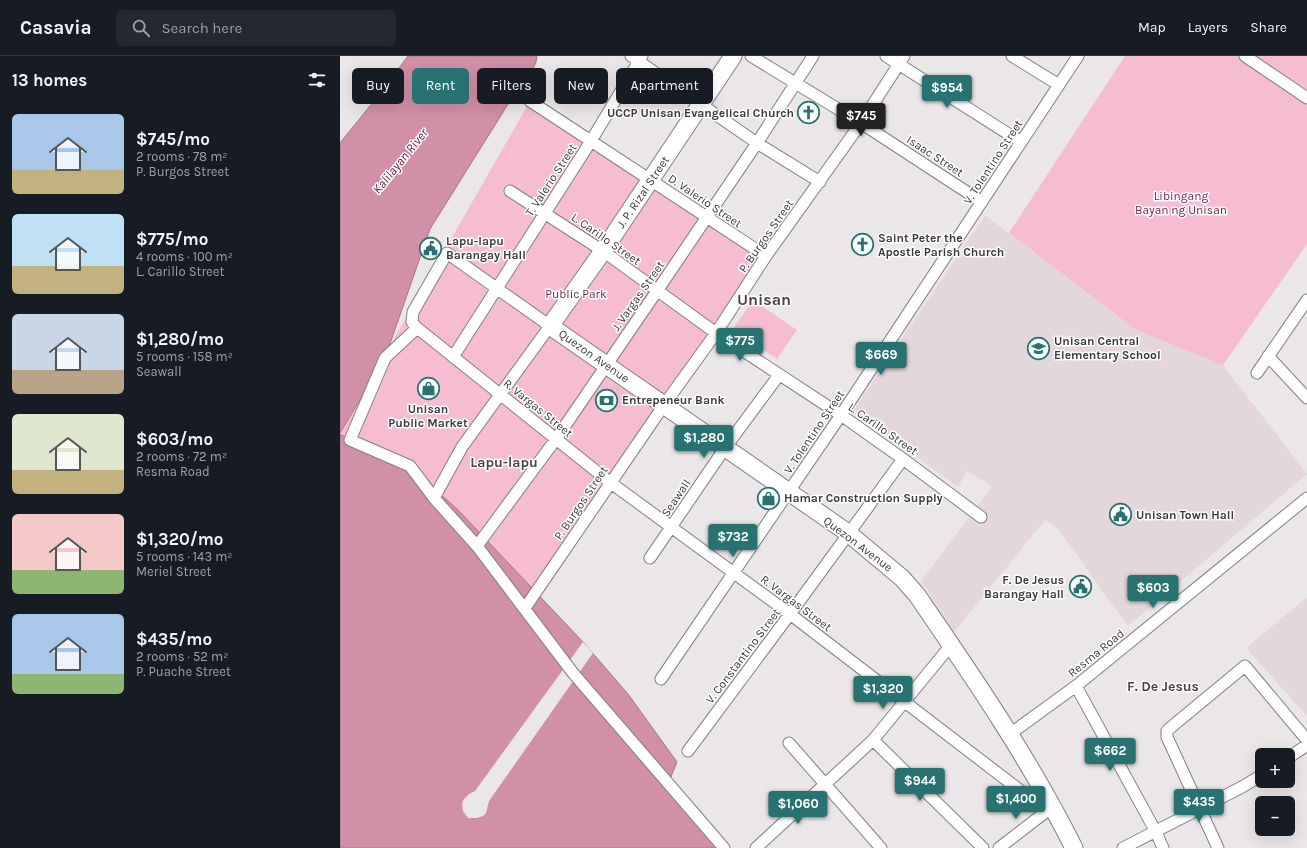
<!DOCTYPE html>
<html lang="en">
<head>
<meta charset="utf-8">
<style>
  :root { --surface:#171b24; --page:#242831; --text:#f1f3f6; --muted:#9ea1a6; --line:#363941; --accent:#287271 }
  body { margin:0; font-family:Karla,sans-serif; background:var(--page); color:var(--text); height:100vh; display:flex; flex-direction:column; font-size:15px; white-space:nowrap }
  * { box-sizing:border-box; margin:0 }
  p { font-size:13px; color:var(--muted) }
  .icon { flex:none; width:22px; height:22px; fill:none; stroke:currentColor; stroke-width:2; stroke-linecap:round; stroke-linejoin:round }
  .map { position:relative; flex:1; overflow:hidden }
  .sheet { display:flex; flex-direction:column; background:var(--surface); width:340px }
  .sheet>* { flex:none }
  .banner { position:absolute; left:12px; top:12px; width:380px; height:36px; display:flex; gap:8px }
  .controls { position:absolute; left:915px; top:692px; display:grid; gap:8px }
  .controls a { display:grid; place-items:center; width:40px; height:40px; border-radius:6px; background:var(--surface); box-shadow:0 4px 16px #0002; font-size:20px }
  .price { position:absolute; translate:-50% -34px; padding:0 9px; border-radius:4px; background:var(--accent); color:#fff; font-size:13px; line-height:26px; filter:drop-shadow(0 1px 2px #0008) }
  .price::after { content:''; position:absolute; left:50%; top:24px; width:12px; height:9px; margin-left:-6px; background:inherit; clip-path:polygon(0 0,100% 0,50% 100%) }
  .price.on { background:#222; color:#fff }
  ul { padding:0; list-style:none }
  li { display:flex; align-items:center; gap:12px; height:100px; padding:0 12px }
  li span { display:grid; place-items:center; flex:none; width:112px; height:80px; border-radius:6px; color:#555 }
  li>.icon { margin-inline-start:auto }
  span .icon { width:48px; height:48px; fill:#fffc; stroke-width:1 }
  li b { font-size:17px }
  h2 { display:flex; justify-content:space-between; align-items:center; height:48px; padding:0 12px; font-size:17px }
  .chip { padding:0 14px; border-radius:6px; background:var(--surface); box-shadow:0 4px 16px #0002; font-size:14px; line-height:36px }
  .chip.on { background:var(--accent); color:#fff }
  header { display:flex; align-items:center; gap:24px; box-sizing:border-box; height:56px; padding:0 20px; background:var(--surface); border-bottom:1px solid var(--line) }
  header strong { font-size:19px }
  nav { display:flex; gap:22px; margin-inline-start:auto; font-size:14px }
  .search { width:280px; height:36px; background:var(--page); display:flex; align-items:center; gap:10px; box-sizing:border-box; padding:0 14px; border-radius:6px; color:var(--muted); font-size:15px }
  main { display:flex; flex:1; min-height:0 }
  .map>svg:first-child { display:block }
</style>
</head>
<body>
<header>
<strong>Casavia</strong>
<div class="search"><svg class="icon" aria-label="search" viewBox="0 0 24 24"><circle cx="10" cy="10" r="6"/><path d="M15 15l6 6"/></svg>Search here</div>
<nav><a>Map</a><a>Layers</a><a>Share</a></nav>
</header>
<main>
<section class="sheet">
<h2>13 homes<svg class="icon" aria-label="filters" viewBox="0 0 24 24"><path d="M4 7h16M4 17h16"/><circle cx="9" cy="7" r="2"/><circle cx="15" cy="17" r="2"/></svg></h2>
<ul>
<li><span style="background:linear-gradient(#a9c7e8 70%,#c2b280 0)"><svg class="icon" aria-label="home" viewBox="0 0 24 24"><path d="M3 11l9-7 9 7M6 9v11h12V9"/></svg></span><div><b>$745/mo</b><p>2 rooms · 78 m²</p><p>P. Burgos Street</p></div></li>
<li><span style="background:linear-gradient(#bfe0f5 65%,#c2b280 0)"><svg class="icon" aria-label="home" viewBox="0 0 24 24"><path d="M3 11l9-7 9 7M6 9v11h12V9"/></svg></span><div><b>$775/mo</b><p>4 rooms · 100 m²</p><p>L. Carillo Street</p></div></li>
<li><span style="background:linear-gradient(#c9d6e8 70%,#b9a48a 0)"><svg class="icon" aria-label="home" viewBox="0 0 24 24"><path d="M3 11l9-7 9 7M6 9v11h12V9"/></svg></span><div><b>$1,280/mo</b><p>5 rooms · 158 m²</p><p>Seawall</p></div></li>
<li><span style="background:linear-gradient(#dfe7d0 70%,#c2b280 0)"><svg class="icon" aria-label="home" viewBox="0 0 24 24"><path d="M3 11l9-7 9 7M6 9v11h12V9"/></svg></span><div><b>$603/mo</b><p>2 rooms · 72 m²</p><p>Resma Road</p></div></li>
<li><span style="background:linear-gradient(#f6c9c9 70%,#8fb573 0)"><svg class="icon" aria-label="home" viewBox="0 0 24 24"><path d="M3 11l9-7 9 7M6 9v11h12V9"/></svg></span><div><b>$1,320/mo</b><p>5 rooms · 143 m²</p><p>Meriel Street</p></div></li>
<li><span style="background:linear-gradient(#a9c7e8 75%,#8fb573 0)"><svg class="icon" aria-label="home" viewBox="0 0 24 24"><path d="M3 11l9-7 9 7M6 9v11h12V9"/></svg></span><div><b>$435/mo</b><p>2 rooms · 52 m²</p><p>P. Puache Street</p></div></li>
</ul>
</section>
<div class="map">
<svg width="967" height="792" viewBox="0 0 967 792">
  <rect width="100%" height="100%" fill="#ebe6e8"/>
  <!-- built -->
  <path fill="#e4d7dc" d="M645,159L796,274L883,309L967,418L788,570L718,473L705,464L614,576L581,525L652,430L627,415L618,431L513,355Z
    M967,541V660L906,592Z"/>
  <!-- green -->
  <path fill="#f6bcd1" d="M785,0H967V188L883,309L796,274L669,177Z
    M190,45L426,200L185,552L0,377Z
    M413,244L457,274L437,303L393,273Z"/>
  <!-- water -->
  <path fill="#d28fa8" stroke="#a57687" d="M68,0H197L196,6L178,47L170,45L90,173L45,302L0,377V87L42,35Z
    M0,378L10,384L70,410L119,455L243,586L288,638L337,706L328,728L383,792H0Z"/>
  <!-- pier -->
  <path fill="#ebe6e8" d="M243,586L253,597L149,745L146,757L143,760L137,762H128L123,755L122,749L123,744L129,738L135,735Z"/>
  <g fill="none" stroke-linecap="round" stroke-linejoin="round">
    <defs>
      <path id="minor" d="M291,0L417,87L480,126
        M411,0L521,67L642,146
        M546,0L681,86
        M672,0L719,29
        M905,0L967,42
        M190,45L426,200
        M170,135L263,195L376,277L501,359L563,403L641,461
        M77,272L45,302L10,384L70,410L94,442L137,490L233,617L384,792
        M928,300L967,342
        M113,301L251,85L302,0
        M917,317L967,244
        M94,442L122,391L210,270L107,197L73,256L72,266L76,271L271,427L450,558L707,755L713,750
        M137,490L216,383L317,235L417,87L473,0
        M310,502L385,392L439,319
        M185,552L324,349L376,277L426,200L521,67L564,0
        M321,623L501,359L738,0
        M736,630L816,776L823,792
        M670,678L736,630L967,442
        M533,684L643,792
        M449,687L541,792
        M348,695L450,558L563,403
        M948,702L967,689
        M416,792L533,684L611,589
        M659,792L707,755
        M783,792L902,731L922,719
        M878,792L827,681V675L830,672L905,610L967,684"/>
      <path id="primary" d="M393,0L263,195L210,270L508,477L562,522L577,539C633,621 689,702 734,792"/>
    </defs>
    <!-- minor casing -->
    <use href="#minor" stroke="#837f81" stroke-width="13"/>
    <!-- primary casing -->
    <use href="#primary" stroke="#837f81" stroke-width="19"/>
    <!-- minor -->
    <use href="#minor" stroke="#fff" stroke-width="11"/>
    <!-- primary -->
    <use href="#primary" stroke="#fff" stroke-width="17"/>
  </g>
  <!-- icons -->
  <defs>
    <symbol id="church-ring" viewBox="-11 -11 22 22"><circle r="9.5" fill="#fff" stroke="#287271" stroke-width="1.5"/><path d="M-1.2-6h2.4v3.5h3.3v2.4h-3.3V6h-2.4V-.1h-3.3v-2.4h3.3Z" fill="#287271"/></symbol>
    <symbol id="civic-ring" viewBox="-11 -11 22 22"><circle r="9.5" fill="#fff" stroke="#287271" stroke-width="1.5"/><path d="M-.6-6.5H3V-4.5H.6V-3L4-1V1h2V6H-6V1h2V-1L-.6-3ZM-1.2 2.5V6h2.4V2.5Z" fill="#287271"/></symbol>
    <symbol id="school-ring" viewBox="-11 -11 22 22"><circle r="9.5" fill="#fff" stroke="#287271" stroke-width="1.5"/><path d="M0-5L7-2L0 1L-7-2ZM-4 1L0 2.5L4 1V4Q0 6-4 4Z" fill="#287271"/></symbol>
    <symbol id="shop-ring" viewBox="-11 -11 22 22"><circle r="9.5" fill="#fff" stroke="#287271" stroke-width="1.5"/><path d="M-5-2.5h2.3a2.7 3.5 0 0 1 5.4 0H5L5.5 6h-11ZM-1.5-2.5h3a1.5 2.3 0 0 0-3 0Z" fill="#287271"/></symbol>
    <symbol id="bank-ring" viewBox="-11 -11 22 22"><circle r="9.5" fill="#fff" stroke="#287271" stroke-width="1.5"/><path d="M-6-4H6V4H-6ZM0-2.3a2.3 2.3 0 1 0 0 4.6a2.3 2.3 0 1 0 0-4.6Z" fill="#287271"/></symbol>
  </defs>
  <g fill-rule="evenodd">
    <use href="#church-ring" x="456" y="44" width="25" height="25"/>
    <use href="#church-ring" x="510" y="176" width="25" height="25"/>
    <use href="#civic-ring" x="78" y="180" width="25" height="25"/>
    <use href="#school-ring" x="686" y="280" width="25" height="25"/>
    <use href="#shop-ring" x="76" y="320" width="25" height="25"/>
    <use href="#bank-ring" x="254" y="332" width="25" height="25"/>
    <use href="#shop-ring" x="416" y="430" width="25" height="25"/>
    <use href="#civic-ring" x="768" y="446" width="25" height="25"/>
    <use href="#civic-ring" x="728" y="518" width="25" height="25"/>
  </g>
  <g text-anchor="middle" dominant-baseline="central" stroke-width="3" stroke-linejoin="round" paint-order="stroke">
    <!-- poi labels -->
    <g font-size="12" font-weight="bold" fill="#3b3a3a" stroke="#fff" text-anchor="start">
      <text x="454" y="57" text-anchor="end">UCCP Unisan Evangelical Church</text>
      <text x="538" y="182">Saint Peter the<tspan x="538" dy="14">Apostle Parish Church</tspan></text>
      <text x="106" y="185">Lapu-lapu<tspan x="106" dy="14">Barangay Hall</tspan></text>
      <text x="714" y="285">Unisan Central<tspan x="714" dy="14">Elementary School</tspan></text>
      <text x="282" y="344">Entrepeneur Bank</text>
      <text x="88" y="353" text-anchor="middle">Unisan<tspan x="88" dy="14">Public Market</tspan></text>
      <text x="444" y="442">Hamar Construction Supply</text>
      <text x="796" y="459">Unisan Town Hall</text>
      <text x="724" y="524" text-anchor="end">F. De Jesus<tspan x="724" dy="14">Barangay Hall</tspan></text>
    </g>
    <!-- street labels -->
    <g font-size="12" fill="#3b3a3a" stroke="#fff">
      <text transform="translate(595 100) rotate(33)">Isaac Street</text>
      <text transform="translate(653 106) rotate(-57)">V. Tolentino Street</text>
      <text transform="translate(211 124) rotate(-57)">T. Valerio Street</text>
      <text transform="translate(303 136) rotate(-56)">J. P. Rizal Street</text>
      <text transform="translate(365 145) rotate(34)">D. Valerio Street</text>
      <text transform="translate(426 180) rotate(-55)">P. Burgos Street</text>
      <text transform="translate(266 183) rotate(35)">L. Carillo Street</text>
      <text transform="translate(298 240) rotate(-55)">J. Vargas Street</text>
      <text transform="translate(254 300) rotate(35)">Quezon Avenue</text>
      <text transform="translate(198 352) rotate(39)">R. Vargas Street</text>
      <text transform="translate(543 373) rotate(35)">L. Carillo Street</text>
      <text transform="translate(474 376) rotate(-56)">V. Tolentino Street</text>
      <text transform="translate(336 442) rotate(-56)">Seawall</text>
      <text transform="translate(241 447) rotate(-56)">P. Burgos Street</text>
      <text transform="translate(518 488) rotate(37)">Quezon Avenue</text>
      <text transform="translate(456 547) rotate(37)">R. Vargas Street</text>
      <text transform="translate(756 597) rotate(-39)">Resma Road</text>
      <text transform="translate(403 600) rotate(-53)">V. Constantino Street</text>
    </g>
    <!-- park labels -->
    <g font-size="12" fill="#732549" stroke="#fff">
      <text x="841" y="140">Libingang<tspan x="841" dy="14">Bayan ng Unisan</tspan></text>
      <text x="236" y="238">Public Park</text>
    </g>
    <!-- water labels -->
    <g font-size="13" font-style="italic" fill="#65163d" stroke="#fff">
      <text transform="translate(60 105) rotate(-51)">Kalilayan River</text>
    </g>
    <!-- quarter labels -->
    <g font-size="14" font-weight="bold" fill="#494546" stroke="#fff">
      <text x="164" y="406">Lapu-lapu</text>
      <text x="823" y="630">F. De Jesus</text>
    </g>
    <!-- district labels -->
    <g font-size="16" font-weight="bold" fill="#494546" stroke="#fff">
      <text x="424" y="243">Unisan</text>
    </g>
  </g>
</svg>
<div class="controls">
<a>+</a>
<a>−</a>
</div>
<b class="price" style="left:607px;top:53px">$954</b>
<b class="price on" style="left:521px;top:81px">$745</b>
<b class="price" style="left:400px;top:306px">$775</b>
<b class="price" style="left:541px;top:320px">$669</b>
<b class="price" style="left:364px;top:403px">$1,280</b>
<b class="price" style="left:393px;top:502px">$732</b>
<b class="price" style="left:813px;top:553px">$603</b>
<b class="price" style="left:543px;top:654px">$1,320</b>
<b class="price" style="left:770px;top:716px">$662</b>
<b class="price" style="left:580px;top:746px">$944</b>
<b class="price" style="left:676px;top:764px">$1,400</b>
<b class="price" style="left:859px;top:767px">$435</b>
<b class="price" style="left:458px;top:769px">$1,060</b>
<div class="banner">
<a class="chip">Buy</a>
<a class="chip on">Rent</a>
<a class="chip">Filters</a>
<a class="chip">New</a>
<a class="chip">Apartment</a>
</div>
</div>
</main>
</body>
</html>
